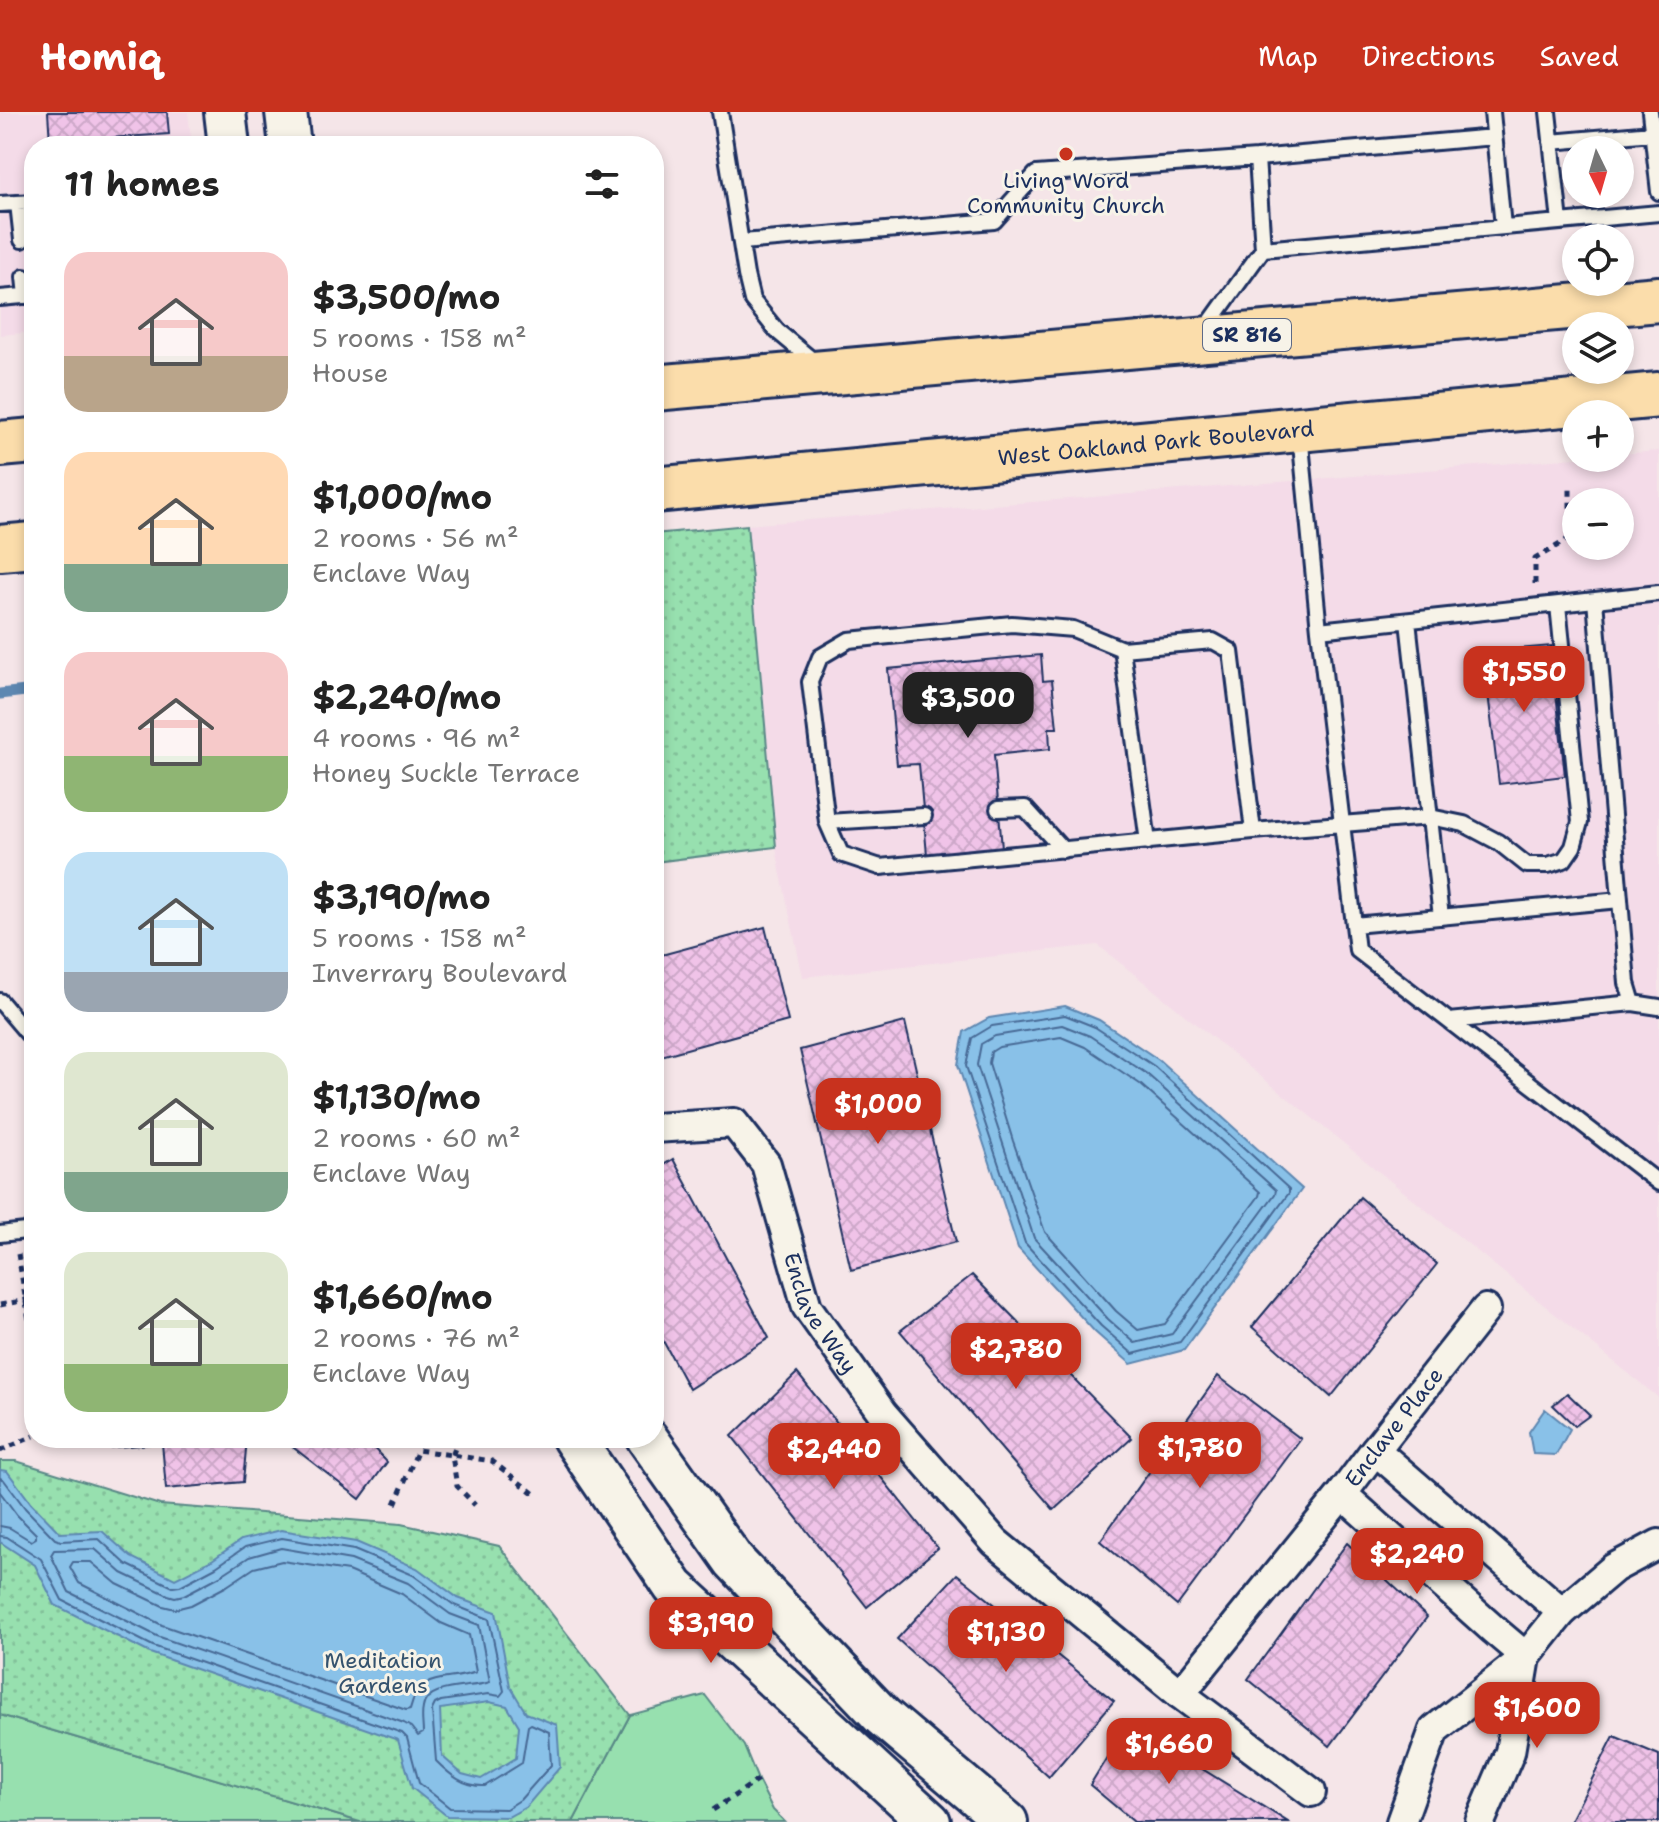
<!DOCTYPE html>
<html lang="en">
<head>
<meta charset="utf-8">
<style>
  :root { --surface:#fff; --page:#f6f6f6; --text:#222; --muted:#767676; --accent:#c8321e }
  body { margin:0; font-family:"Shantell Sans",sans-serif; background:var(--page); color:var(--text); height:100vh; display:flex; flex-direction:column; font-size:30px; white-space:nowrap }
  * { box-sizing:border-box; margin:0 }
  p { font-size:26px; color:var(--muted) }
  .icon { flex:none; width:44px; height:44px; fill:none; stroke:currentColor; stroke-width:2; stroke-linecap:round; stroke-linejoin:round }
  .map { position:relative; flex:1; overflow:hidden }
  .side { position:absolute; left:24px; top:24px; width:640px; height:1312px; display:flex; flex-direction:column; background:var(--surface); border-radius:32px; box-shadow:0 4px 12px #0003 }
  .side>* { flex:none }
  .needle { width:52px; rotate:175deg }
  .tools { position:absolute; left:1562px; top:24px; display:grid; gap:16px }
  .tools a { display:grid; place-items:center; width:72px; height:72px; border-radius:50%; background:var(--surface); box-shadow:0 4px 12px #0003; font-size:40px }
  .price { position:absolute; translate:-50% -68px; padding:0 18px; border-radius:16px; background:var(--accent); color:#fff; font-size:26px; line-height:52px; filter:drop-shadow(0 2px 4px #0008) }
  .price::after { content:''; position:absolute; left:50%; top:48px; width:24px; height:18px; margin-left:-12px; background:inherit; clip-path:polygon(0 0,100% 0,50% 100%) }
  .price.current { background:#222; color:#fff }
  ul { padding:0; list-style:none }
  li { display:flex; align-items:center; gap:24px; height:200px; padding:0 40px }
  li span { display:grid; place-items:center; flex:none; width:224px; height:160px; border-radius:24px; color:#555 }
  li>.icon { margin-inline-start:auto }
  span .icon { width:96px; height:96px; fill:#fffc; stroke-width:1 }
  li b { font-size:34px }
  h2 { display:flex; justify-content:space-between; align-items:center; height:96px; padding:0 40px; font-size:34px }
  header { display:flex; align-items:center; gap:48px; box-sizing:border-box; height:112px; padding:0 40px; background:var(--accent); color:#fff }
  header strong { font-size:38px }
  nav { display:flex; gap:44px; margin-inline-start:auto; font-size:28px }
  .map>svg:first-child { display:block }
</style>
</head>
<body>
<header>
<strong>Homiq</strong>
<nav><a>Map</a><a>Directions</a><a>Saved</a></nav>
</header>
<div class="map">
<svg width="1659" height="1710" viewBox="0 0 1659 1710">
  <defs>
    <pattern id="park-dots" width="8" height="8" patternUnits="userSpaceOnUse" patternTransform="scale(2)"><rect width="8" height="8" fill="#97e0af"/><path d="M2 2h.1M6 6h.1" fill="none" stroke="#82c099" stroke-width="1.8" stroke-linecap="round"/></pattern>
    <pattern id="building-cross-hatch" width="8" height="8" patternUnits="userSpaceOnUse" patternTransform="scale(2)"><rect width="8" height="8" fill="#f0c3e8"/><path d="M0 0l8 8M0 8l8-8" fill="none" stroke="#cda8c9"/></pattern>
  </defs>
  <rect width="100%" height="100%" fill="#f5e5e8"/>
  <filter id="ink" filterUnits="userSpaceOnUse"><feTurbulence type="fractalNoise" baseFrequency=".0125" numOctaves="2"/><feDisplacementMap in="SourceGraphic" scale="16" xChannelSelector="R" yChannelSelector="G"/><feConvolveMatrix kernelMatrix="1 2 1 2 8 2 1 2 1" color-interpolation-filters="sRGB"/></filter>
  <g filter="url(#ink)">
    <!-- built -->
    <path fill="#f4dbe8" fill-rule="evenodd" d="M0,0H188L192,34H34V220L0,223Z
      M1659,339V1286L1098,833L803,865L780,758L776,735L747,413L1576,346H1620V342ZM1576,390H1620V434H1576Z"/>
    <!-- grass -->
    <path fill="#97e0af" stroke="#598886" stroke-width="2" d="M705,1583L744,1634L758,1668L773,1698L785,1710H573L630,1603Z
      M0,1603L360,1710H0Z"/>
    <!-- park -->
    <path fill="url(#park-dots)" stroke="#598886" stroke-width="2" d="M747,413L776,735L654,750V422Z
      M0,1349H16L160,1393L401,1412L499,1434L630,1603L573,1710H360L0,1603Z"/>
    <!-- water -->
    <path fill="#89c1e8" stroke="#5d87b1" stroke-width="2" fill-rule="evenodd" d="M1065,894L1099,908L1159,948L1302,1077L1184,1238L1131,1252L1095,1220L1018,1136L958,953L964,920L989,906Z
      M1545,1297L1570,1317L1556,1343L1533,1342L1529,1320Z
      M0,1358L7,1359L31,1391L60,1421L102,1419L131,1445L175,1467L212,1448L241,1428L281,1418L356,1430L417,1456L458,1486L496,1500L510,1574L526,1601L557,1613L560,1655L526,1695L508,1705L447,1704L412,1676L398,1628L150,1541L55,1493L35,1453L0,1430ZM489,1590L507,1594L519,1614L516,1646L481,1667L462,1662L442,1644L440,1597Z"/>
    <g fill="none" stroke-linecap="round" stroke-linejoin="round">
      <!-- shore -->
      <path stroke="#476995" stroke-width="2" d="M1065,903L1095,915L1154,954L1289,1077V1081L1180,1230L1133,1242L1101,1214L1025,1131L966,954L972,926L992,914Z
        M1062,913L1090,924L1147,962L1276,1078L1275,1082L1172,1222L1135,1231L1108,1207L1034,1126L977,953L981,932L995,924Z
        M1061,925L1085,935L1140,972L1260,1080L1259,1084L1165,1212L1138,1218L1116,1199L1045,1120L1013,1029L989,951L991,940L999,935Z
        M0,1366L4,1368L25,1396L55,1427L61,1429L99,1427L126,1452L173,1475L180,1474L216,1455L245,1435L282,1426L354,1438L413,1463L454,1493L489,1507L504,1579L500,1584L488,1582L441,1589L435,1592L432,1598L436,1649C450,1663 464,1675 485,1674L522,1651L528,1614L531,1612L549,1620L551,1653L520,1688L506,1697L450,1696L419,1671L407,1626L402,1621L153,1534L62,1488L41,1447L7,1425L0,1424
        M0,1380L17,1403L36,1422V1426L31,1429L10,1416L0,1414
        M281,1436L351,1448L408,1471L450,1502L479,1513L490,1570C472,1577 426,1571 423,1596C421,1604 423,1613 423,1621L418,1624L411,1615L404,1611L157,1524L69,1480L51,1443L54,1438L95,1437L122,1461L168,1483L175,1485L184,1483L220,1464L249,1445Z
        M282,1449L348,1459L402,1482L441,1511L469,1523L476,1560C448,1571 419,1558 410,1597L406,1598L162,1513L79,1471L70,1455L73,1450H91L117,1472L163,1494L175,1497L191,1493L227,1474L254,1456Z"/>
      <!-- stream -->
      <path stroke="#5d87b1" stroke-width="11" d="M0,582L34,578"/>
    </g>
    <!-- building -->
    <path fill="url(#building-cross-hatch)" stroke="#1b2f5e" stroke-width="2" d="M48,0H167L169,22L50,30Z
      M1551,534L1565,664L1499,672L1483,540Z
      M1041,543L1043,569L1052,568L1057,616H1049L1050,637L994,643L1002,736L927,743L919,652L897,653L888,557Z
      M765,815L788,909L654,946V845Z
      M905,910L956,1130L851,1158L800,938Z
      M673,1047L769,1226L689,1277L654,1212V1059Z
      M1360,1085L1437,1152L1331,1285L1252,1215Z
      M972,1163L1132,1326L1054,1398L900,1219Z
      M34,1179V1238L25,1180Z
      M797,1261L938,1436L867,1495L732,1324Z
      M1218,1264L1301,1327L1177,1494L1100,1429Z
      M1567,1281L1590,1303L1575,1314L1553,1293Z
      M104,1326H247L243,1370L166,1377L162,1331L106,1336Z
      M298,1326H364L387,1350L360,1387L290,1333Z
      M1347,1431L1427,1505L1330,1634L1248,1567Z
      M957,1462L1114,1589L1049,1665L897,1527Z
      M1128,1611L1288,1710H1134L1090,1673Z
      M1614,1624L1659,1643V1710H1570Z"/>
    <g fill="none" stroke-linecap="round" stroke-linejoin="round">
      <defs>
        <path id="lane" d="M720,0L746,163L752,188L777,219L818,253
          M1492,0L1503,115
          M1548,0L1560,110
          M1650,0L1659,80
          M1551,30L1652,21
          M1257,46L1494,25
          M18,91L22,128
          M0,92L34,90
          M742,130L994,109L1036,62L1257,46L1263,137
          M24,165L26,184
          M0,186L34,183
          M1204,219L1263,137L1659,101
          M1300,322L1319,518L1357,838L1659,1071
          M1595,488L1627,871L1633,891L1659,895
          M1408,509L1441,805
          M1319,518L1659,481
          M1122,537L1148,730
          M998,697L1025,696L1063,738
          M827,710L924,704
          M1253,719L1231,539L1213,529L1122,537L1073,517L1012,512L849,528L820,545L810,570L827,710L841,742L880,755L1253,719L1430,705L1464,712L1498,730L1527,753H1548L1564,748L1573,735L1580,710L1558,493
          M1354,813L1620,788
          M0,889L34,929
          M1449,909L1633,891
          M0,1122L34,1118"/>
        <g id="street">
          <path id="s1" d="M654,1016L734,1011L766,1052L807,1195L883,1302L995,1430L1180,1582L1311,1680"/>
          <path d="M1375,1338L1562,1500"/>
          <path d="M1342,1382L1494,1518L1526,1545"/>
          <path id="s2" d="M1180,1582L1342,1382L1375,1338L1486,1197"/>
          <path d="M1401,1710L1434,1618L1526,1545L1562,1500L1614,1456L1659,1432"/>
          <path d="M1480,1710L1510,1640L1526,1545"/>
        </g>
        <path id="secondary" d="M225,0L229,34
          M286,0L290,34
          M573,1326L674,1475L930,1710
          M647,1326L734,1449L882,1604L1007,1710"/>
        <g id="primary">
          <path d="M654,276L1659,187"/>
          <path d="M0,332L34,329"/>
          <path id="s3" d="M654,378L1659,283"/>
          <path d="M0,436L34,433"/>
        </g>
      </defs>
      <!-- lane casing -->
      <use href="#lane" stroke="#1b2f5e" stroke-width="20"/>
      <!-- street casing -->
      <use href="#street" stroke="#1b2f5e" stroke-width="34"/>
      <!-- secondary casing -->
      <use href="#secondary" stroke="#1b2f5e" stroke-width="46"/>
      <!-- primary casing -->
      <use href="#primary" stroke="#1b2f5e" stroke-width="50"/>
      <!-- path -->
      <path stroke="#1b2f5e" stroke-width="5" stroke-dasharray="6 6" stroke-linecap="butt" d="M1535,472V447L1570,426V373
        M18,1142L34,1238
        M25,1180L34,1179
        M0,1193L26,1188
        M459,1326L452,1344L457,1374L475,1393
        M0,1339L34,1324
        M395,1392L418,1338L492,1349L537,1384
        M713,1698L758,1668"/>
      <!-- lane -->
      <use href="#lane" stroke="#f7f3e8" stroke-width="14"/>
      <!-- street -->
      <use href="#street" stroke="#f7f3e8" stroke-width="28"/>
      <!-- secondary -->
      <use href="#secondary" stroke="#f7f3e8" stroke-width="40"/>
      <!-- primary -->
      <use href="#primary" stroke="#fbddab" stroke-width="44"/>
    </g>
  </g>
  <!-- markers -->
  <circle fill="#c8321e" stroke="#f7f3e8" stroke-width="3" cx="1066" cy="42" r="8"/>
  <g text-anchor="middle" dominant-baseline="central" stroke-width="6" stroke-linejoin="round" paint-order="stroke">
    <!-- shield labels -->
    <rect fill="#f7f3e8" stroke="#5d6a87" stroke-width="2" x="1203" y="207" width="88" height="32" rx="6"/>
    <g font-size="20" font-weight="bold" fill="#1b2f5e">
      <text x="1247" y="223">SR 816</text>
    </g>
    <!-- poi labels -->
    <g font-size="22" fill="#1b2f5e" stroke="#f7f3e8">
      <text x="1066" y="68">Living Word<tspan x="1066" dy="25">Community Church</tspan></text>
    </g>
    <!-- street labels -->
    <g font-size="22" fill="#1b2f5e" stroke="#f7f3e8">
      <text stroke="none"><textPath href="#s3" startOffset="504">West Oakland Park Boulevard</textPath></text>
      <text stroke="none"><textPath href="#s1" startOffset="292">Enclave Way</textPath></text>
      <text stroke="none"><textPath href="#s2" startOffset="342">Enclave Place</textPath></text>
    </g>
    <!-- park labels -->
    <g font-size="22" fill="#34526e" stroke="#f7f3e8">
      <text x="383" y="1548">Meditation<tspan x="383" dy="25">Gardens</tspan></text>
    </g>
  </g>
</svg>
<div class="tools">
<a><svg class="needle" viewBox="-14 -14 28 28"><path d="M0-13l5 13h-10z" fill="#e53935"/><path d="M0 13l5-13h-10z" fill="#767676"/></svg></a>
<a><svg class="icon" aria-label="locate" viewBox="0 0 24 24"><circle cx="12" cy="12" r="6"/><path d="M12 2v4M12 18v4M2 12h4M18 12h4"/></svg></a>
<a><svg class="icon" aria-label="layers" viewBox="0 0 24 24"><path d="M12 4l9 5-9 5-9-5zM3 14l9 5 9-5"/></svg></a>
<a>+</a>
<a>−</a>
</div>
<b class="price" style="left:1524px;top:602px">$1,550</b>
<b class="price current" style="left:968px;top:628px">$3,500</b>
<b class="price" style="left:878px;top:1034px">$1,000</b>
<b class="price" style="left:1016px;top:1279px">$2,780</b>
<b class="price" style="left:1200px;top:1378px">$1,780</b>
<b class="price" style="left:834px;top:1379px">$2,440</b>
<b class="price" style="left:1417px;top:1484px">$2,240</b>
<b class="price" style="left:711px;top:1553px">$3,190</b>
<b class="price" style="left:1006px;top:1562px">$1,130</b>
<b class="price" style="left:1537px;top:1638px">$1,600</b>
<b class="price" style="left:1169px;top:1674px">$1,660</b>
<section class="side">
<h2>11 homes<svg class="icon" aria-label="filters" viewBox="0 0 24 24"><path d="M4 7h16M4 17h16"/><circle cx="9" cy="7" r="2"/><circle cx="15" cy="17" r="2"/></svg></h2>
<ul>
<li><span style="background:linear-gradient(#f6c9c9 65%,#b9a48a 0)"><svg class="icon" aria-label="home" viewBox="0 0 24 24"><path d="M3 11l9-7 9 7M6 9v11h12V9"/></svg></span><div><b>$3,500/mo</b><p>5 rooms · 158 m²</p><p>House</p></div></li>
<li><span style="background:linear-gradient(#ffd9b3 70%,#7fa58c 0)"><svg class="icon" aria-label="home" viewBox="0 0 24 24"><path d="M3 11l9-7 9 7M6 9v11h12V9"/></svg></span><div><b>$1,000/mo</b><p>2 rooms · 56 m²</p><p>Enclave Way</p></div></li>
<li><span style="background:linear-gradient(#f6c9c9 65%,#8fb573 0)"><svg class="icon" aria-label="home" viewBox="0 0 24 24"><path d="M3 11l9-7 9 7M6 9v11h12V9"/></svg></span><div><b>$2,240/mo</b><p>4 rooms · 96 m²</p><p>Honey Suckle Terrace</p></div></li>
<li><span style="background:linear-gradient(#bfe0f5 75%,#9aa5b1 0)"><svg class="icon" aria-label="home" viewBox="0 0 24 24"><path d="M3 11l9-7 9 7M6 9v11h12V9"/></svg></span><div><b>$3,190/mo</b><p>5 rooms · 158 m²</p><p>Inverrary Boulevard</p></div></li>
<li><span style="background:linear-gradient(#dfe7d0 75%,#7fa58c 0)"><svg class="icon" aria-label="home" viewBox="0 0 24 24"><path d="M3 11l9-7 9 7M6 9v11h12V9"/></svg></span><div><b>$1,130/mo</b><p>2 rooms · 60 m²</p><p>Enclave Way</p></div></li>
<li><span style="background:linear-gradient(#dfe7d0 70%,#8fb573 0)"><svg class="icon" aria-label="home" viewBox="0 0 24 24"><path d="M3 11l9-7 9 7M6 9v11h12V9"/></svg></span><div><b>$1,660/mo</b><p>2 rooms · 76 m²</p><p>Enclave Way</p></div></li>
</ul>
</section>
</div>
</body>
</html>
